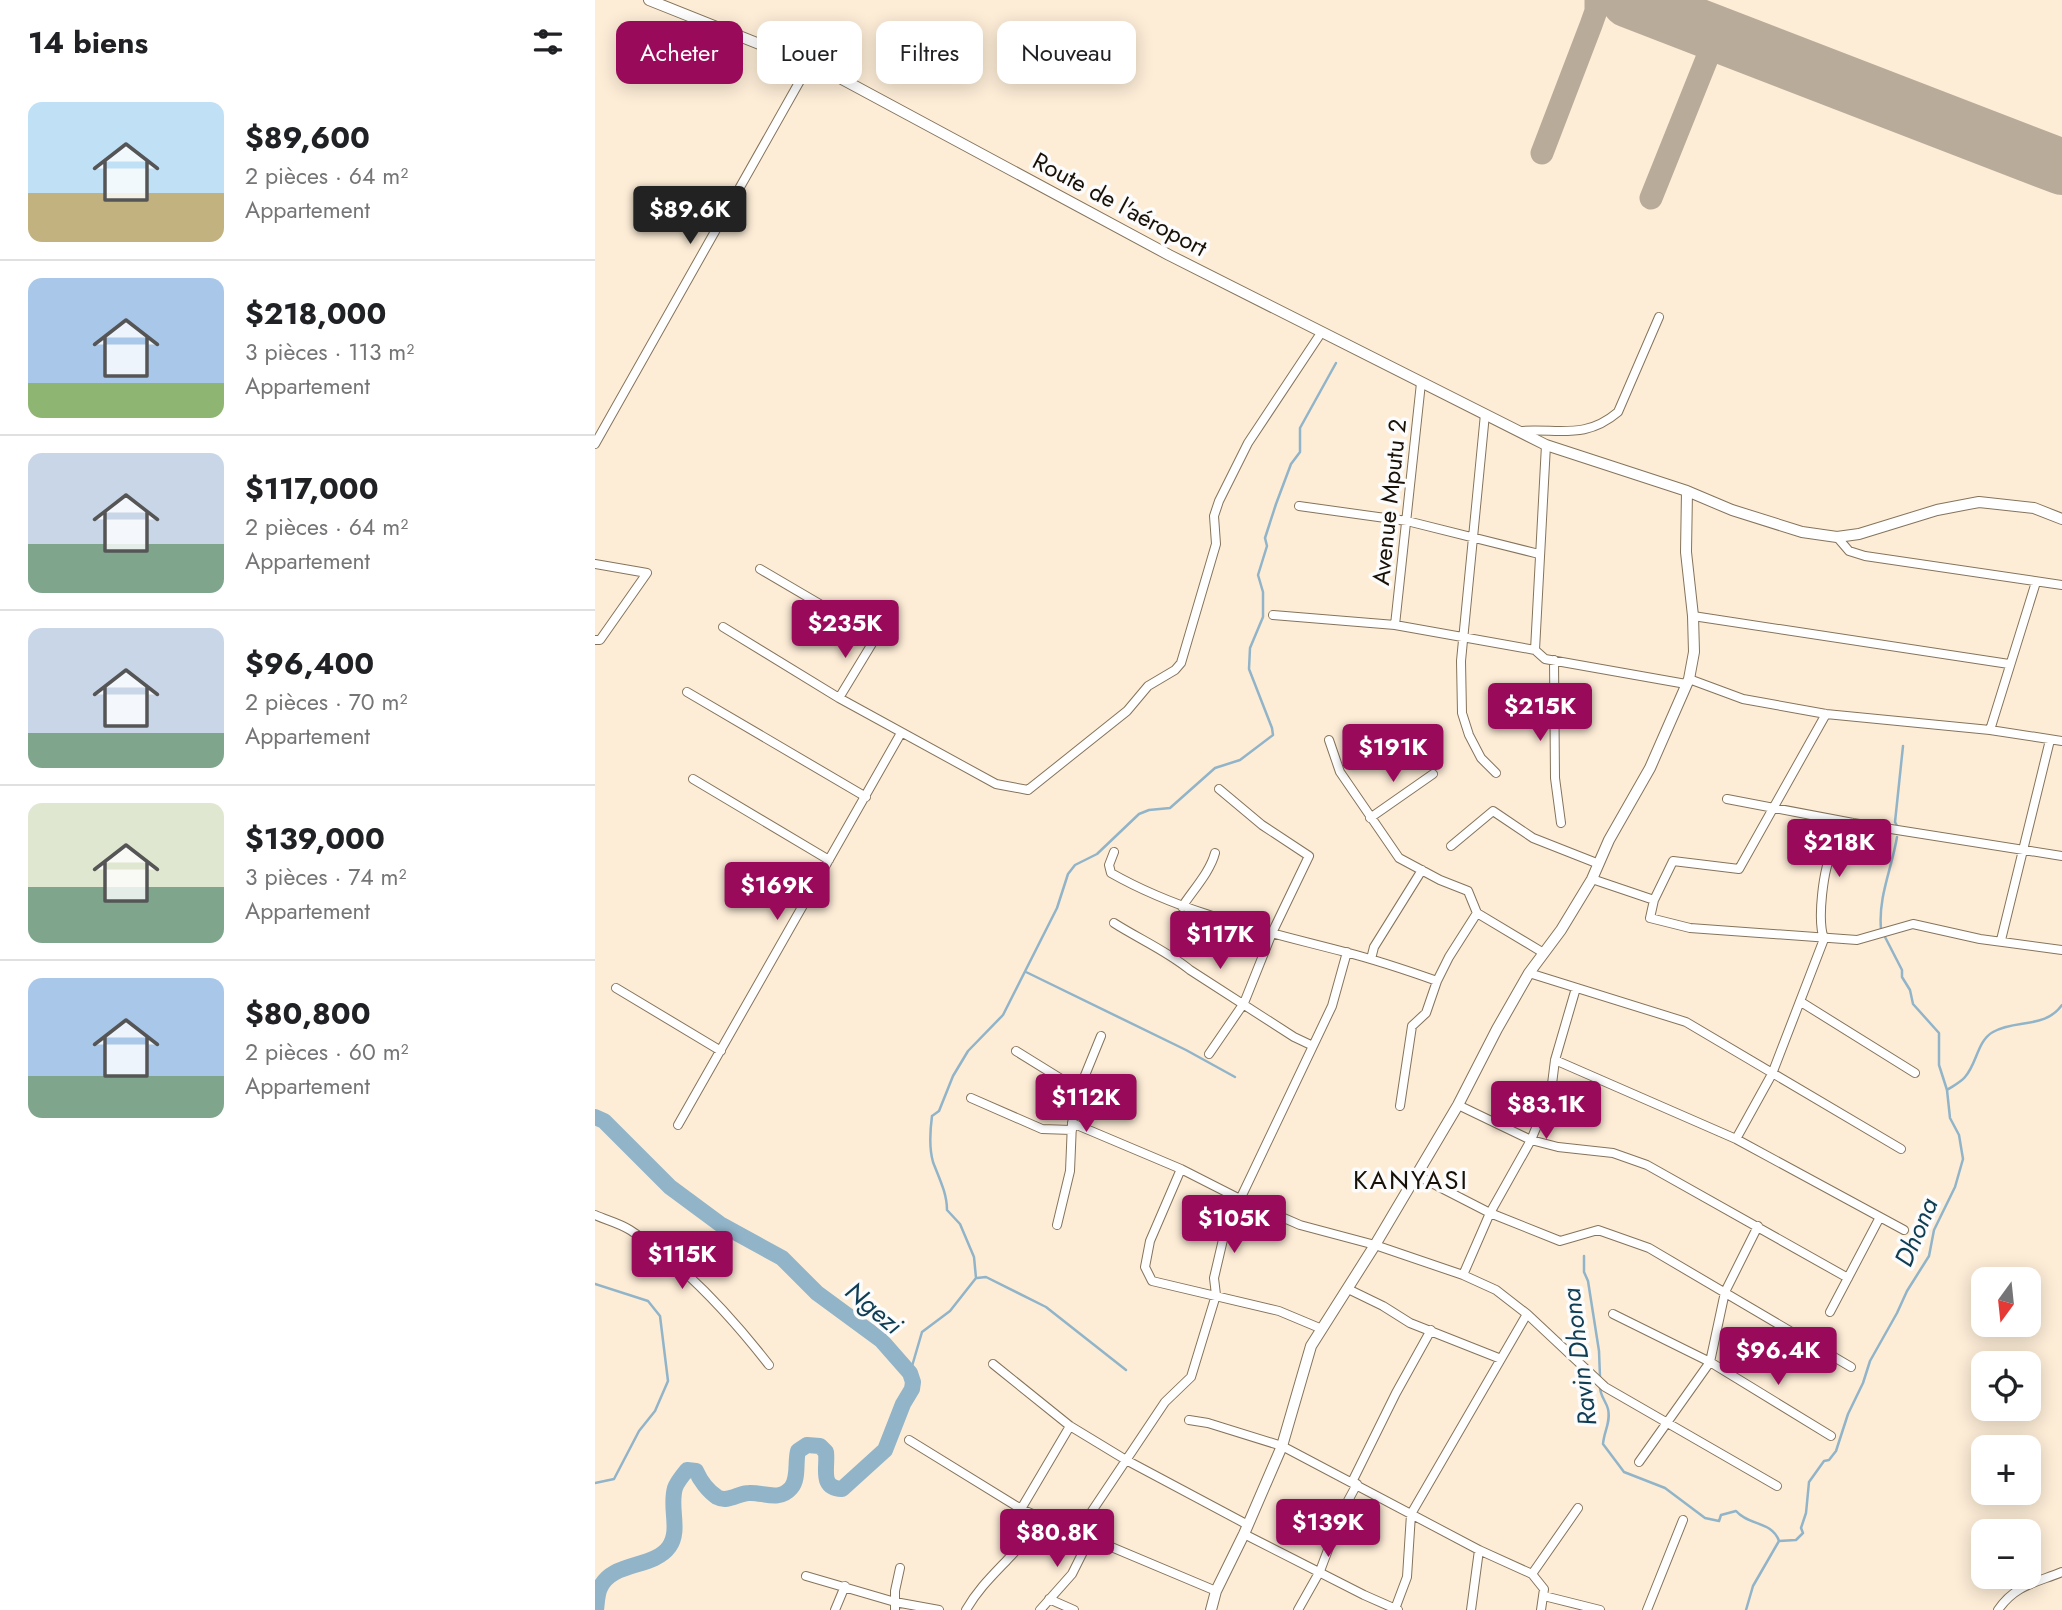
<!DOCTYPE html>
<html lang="fr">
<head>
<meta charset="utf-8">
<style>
  :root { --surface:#fff; --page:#f2f2f2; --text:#202124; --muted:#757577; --line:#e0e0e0; --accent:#9a0a5b }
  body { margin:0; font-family:Jost,sans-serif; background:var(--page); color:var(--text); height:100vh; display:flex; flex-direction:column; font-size:26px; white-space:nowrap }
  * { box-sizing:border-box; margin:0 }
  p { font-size:23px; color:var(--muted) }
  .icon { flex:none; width:38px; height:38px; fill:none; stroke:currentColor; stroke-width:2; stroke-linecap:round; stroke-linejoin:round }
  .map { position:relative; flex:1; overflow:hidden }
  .panel { display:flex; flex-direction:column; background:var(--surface); width:595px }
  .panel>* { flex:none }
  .hud { position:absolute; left:21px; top:21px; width:665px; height:63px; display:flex; gap:14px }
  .needle { width:46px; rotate:195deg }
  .fabs { position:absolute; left:1376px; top:1267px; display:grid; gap:14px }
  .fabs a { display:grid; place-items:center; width:70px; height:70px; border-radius:14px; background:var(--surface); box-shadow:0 4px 18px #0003; font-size:35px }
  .price { position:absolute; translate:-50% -60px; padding:0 16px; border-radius:7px; background:var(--accent); color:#fff; font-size:23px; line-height:46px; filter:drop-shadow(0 2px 4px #0008) }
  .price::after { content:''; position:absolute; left:50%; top:42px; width:21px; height:16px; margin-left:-10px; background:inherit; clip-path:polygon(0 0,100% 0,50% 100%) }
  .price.selected { background:#222; color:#fff }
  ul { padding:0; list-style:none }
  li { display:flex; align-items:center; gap:21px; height:175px; padding:0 28px }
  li+li { border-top:2px solid var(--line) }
  li span { display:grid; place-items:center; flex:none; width:196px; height:140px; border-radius:14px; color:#555 }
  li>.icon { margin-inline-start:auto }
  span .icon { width:84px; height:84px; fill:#fffc; stroke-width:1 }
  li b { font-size:30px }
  h2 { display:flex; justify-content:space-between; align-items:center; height:84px; padding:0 28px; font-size:30px }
  .chip { padding:0 24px; border-radius:14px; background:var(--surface); box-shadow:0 4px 18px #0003; font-size:24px; line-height:63px }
  .chip.selected { background:var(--accent); color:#fff }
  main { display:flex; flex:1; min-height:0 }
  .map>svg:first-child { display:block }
</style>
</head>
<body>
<main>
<section class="panel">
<h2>14 biens<svg class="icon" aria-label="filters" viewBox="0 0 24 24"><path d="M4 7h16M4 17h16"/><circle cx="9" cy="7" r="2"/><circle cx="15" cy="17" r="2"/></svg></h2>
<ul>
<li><span style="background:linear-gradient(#bfe0f5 65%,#c2b280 0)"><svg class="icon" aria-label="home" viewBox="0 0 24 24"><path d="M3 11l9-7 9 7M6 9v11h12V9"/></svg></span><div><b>$89,600</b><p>2 pièces · 64 m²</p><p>Appartement</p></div></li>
<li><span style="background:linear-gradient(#a9c7e8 75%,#8fb573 0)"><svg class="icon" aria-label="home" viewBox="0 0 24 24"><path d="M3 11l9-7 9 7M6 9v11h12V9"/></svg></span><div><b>$218,000</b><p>3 pièces · 113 m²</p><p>Appartement</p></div></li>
<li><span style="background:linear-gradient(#c9d6e8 65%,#7fa58c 0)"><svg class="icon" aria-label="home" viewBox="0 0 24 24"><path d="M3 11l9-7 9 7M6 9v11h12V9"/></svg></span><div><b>$117,000</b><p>2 pièces · 64 m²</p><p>Appartement</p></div></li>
<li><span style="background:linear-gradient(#c9d6e8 75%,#7fa58c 0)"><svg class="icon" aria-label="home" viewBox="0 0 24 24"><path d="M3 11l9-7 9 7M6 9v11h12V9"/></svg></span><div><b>$96,400</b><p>2 pièces · 70 m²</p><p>Appartement</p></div></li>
<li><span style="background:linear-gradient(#dfe7d0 60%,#7fa58c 0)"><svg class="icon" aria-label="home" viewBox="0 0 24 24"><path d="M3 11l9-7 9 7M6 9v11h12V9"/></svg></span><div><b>$139,000</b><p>3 pièces · 74 m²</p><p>Appartement</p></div></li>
<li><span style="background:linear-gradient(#a9c7e8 70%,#7fa58c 0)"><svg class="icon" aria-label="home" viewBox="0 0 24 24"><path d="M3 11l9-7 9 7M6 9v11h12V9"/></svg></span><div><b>$80,800</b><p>2 pièces · 60 m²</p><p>Appartement</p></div></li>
</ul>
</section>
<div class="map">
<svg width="1467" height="1610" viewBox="0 0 1467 1610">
  <rect width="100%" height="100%" fill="#fdedd7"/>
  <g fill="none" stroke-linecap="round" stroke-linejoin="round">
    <!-- stream -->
    <path stroke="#91b4c9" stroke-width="2.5" d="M1303,828L1300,822L1308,746
      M1286,929C1283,897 1297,868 1302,837
      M431,972L591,1050L640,1077
      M1352,1090C1358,1086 1366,1082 1370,1077C1382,1064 1382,1041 1398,1032C1421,1019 1450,1029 1467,1005
      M989,1256V1272L993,1281L1004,1351L1005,1377
      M382,1278L391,1277L451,1307L531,1370
      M0,1284L53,1301L65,1316L73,1381L60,1411L44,1431L19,1479L0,1483
      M315,1373L327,1332L355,1311L381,1278L379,1257L365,1224L352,1210C352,1193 344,1178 338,1162C334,1148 335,1131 337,1116L344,1111L358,1076L373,1051L408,1015L462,908L473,874L480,865L502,854L544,814L554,810L575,808L620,768L645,760L678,735L677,728L654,669L655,648L668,617V592L663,575L672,546L670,538L681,504L696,464L705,452V428L741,363
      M1005,1387C1005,1396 1011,1401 1013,1409C1016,1422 1009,1431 1008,1444L1029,1472L1070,1488L1110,1518L1124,1521L1126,1515L1141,1511C1154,1526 1177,1521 1184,1541
      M1151,1610L1158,1586L1184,1541L1201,1540L1208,1533L1206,1528L1211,1513L1214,1482L1229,1461L1234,1460L1241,1451L1253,1414L1268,1383L1275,1361L1302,1313L1312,1291L1334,1256L1339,1230L1360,1187L1368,1159L1364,1135L1355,1118L1352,1090L1344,1065V1033L1318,1004L1315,990L1307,977V970L1289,935"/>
    <!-- river -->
    <path stroke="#91b4c9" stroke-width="16" d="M0,1117L9,1121L75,1187L125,1224L187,1258L222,1293L286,1340L315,1373L318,1382L317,1389L308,1404L290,1450L247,1489C224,1488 233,1468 231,1452L225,1446L212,1445L203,1451C200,1462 204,1479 196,1488C184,1502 168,1492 154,1493C143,1493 133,1503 122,1497C113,1491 105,1480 101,1471L92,1470C87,1476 82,1482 80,1488C74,1508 86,1530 74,1547C58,1569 17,1561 5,1588C2,1594 2,1603 1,1610"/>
    <!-- taxiway -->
    <path stroke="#b8ab99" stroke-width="23" d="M1105,28L1112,40L1113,56
      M947,153L996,25L1001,11V0
      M1056,198L1113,56L1125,43L1137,40"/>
    <!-- runway -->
    <path stroke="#b8ab99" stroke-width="56" d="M1034,0L1467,167"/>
    <defs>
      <path id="minor" d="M890,414L866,661L867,713L874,735L886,758L901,773
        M924,431C964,428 990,440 1023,412L1064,317
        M0,444L215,63
        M951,445L940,650L950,659L1091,684
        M704,506L812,521L944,554
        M1242,537L1254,551L1270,556L1467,585
        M0,564L52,573L5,640H0
        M165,569L281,637L244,698
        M678,615L800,625L940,650
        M1098,616L1414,664
        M800,625L826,383
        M128,627L244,698L401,784L433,790L532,711L553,686L580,670L586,663L621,544L619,516L624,501L653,443L726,333
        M959,660L960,778L966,823
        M1094,679L1148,699L1231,714L1395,730L1467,741
        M92,692L271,797
        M1395,730L1441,582
        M734,740L745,772L804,858L845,880L873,891L882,913L947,952
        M98,779L234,860
        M1132,799L1258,823L1467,856
        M775,818L838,774
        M856,846L898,811L938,838L1004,864
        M519,852L514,865L516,873C588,914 670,931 750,952C781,960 811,970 842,981
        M997,879L1059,900L1055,918L1095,928L1262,940L1318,924L1385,939L1467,950
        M1059,900L1078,861L1144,869L1231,714
        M587,907C598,890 615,872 620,853
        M519,923C544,939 572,951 595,970L699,1037L718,1046
        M1406,940L1455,740
        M776,959L779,947L827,870
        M934,973L1091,1022L1306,1149
        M21,988L126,1051
        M1206,1002L1320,1073
        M421,1051L484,1090
        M614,1054L649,1003L677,933L714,856L667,825L624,789
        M960,1060L1141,1139L1309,1230
        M376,1098L447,1129L477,1130
        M863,1105L936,1140L963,1147L1018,1153L1052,1165L1253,1278
        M805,1106L817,1026L831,1013L842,981L854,957L882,913
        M477,1123L586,1169L645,1199L705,1225L780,1245L868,1275L901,1290L932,1314L1010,1387L1182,1486
        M83,1125L306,733
        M1141,1139L1177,1074L1229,939C1222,920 1228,868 1238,850C1244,841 1252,832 1258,823
        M586,1169L555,1241L550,1267L557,1281L684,1311L727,1329
        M821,1175L895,1213L965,1241L1003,1230L1054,1248L1256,1367
        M0,1215C11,1220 24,1223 35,1230C89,1264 135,1315 174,1365
        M462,1225L475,1171L477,1123L484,1090L506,1036
        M868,1275L895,1213L936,1140L956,1092L960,1060L981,988
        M753,1289L788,1306L815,1323L906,1359
        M1235,1312L1285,1217
        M1018,1314L1115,1362L1236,1436
        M398,1364L475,1426L531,1460L653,1525
        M594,1420L613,1423L687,1446L884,1550L937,1574L949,1589L946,1610
        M314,1440L426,1509L621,1591
        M1044,1462L1115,1362L1130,1292L1163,1226
        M757,1482L801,1393L836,1330
        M426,1509L475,1426
        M483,1532L570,1402L596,1377L621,1295L619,1278L630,1231L737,1006L752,952
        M649,1534L769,1595L803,1610
        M937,1574L983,1508
        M211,1576L300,1602L344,1610
        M949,1596L1005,1610
        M454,1599L479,1610
        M800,1609L812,1577L816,1514L932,1314
        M240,1610L250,1586
        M300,1610V1591L305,1568
        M371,1610C383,1589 398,1575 414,1558C426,1546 436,1531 446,1518
        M445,1610L477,1574L495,1538
        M703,1610L725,1571L748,1510L762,1484
        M876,1610L884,1550
        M1052,1610L1088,1520
        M1403,1610C1420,1585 1440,1583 1467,1572"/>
      <path id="tertiary" d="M54,0L232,71L574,255L951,445L1092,491L1137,510L1207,532L1242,537L1264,534L1342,510L1384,502L1439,508L1467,519
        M616,1610L621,1591L649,1534L687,1446L716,1346L780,1245L863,1105L902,1029L934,973L966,930L997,879L1014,840L1055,768L1094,679L1099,652L1098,616L1091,552L1092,491"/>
    </defs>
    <!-- minor casing -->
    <use href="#minor" stroke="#85745c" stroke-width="10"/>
    <!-- tertiary casing -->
    <use href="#tertiary" stroke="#85745c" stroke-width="12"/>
    <!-- minor -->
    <use href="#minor" stroke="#fff" stroke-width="8"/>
    <!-- tertiary -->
    <use href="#tertiary" stroke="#fff" stroke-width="10"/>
  </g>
  <g text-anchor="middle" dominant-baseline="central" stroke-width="7" stroke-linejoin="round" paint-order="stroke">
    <!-- street labels -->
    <g font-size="24" fill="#181108" stroke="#fcfcfc">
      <text transform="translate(525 204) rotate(28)">Route de l'aéroport</text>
      <text transform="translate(794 502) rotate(-84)">Avenue Mputu 2</text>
    </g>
    <!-- neighbourhood labels -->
    <g font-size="26" letter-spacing="2" fill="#181108" stroke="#fcfcfc">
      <text x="816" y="1180">KANYASI</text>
    </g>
    <!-- water labels -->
    <g font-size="26" font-style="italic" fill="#0e3d54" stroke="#fcfcfc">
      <text transform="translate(1321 1232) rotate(-67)">Dhona</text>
      <text transform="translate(279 1308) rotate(40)">Ngezi</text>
      <text transform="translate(984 1357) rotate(-97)">Ravin Dhona</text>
    </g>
  </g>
</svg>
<div class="fabs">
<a><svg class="needle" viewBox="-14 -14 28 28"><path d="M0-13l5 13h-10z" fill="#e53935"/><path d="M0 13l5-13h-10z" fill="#757577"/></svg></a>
<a><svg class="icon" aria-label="locate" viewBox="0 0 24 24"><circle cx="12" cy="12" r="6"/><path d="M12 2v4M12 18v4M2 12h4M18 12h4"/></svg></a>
<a>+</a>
<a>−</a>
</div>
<b class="price selected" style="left:95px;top:246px">$89.6K</b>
<b class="price" style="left:250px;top:660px">$235K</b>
<b class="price" style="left:945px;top:743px">$215K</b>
<b class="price" style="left:798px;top:784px">$191K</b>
<b class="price" style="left:1244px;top:879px">$218K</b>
<b class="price" style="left:182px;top:922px">$169K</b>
<b class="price" style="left:625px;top:971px">$117K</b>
<b class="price" style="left:491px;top:1134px">$112K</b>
<b class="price" style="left:951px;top:1141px">$83.1K</b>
<b class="price" style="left:639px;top:1255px">$105K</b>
<b class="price" style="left:87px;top:1291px">$115K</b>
<b class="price" style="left:1183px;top:1387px">$96.4K</b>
<b class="price" style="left:733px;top:1559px">$139K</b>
<b class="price" style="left:462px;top:1569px">$80.8K</b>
<div class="hud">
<a class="chip selected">Acheter</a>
<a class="chip">Louer</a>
<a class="chip">Filtres</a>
<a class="chip">Nouveau</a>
</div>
</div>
</main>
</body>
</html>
